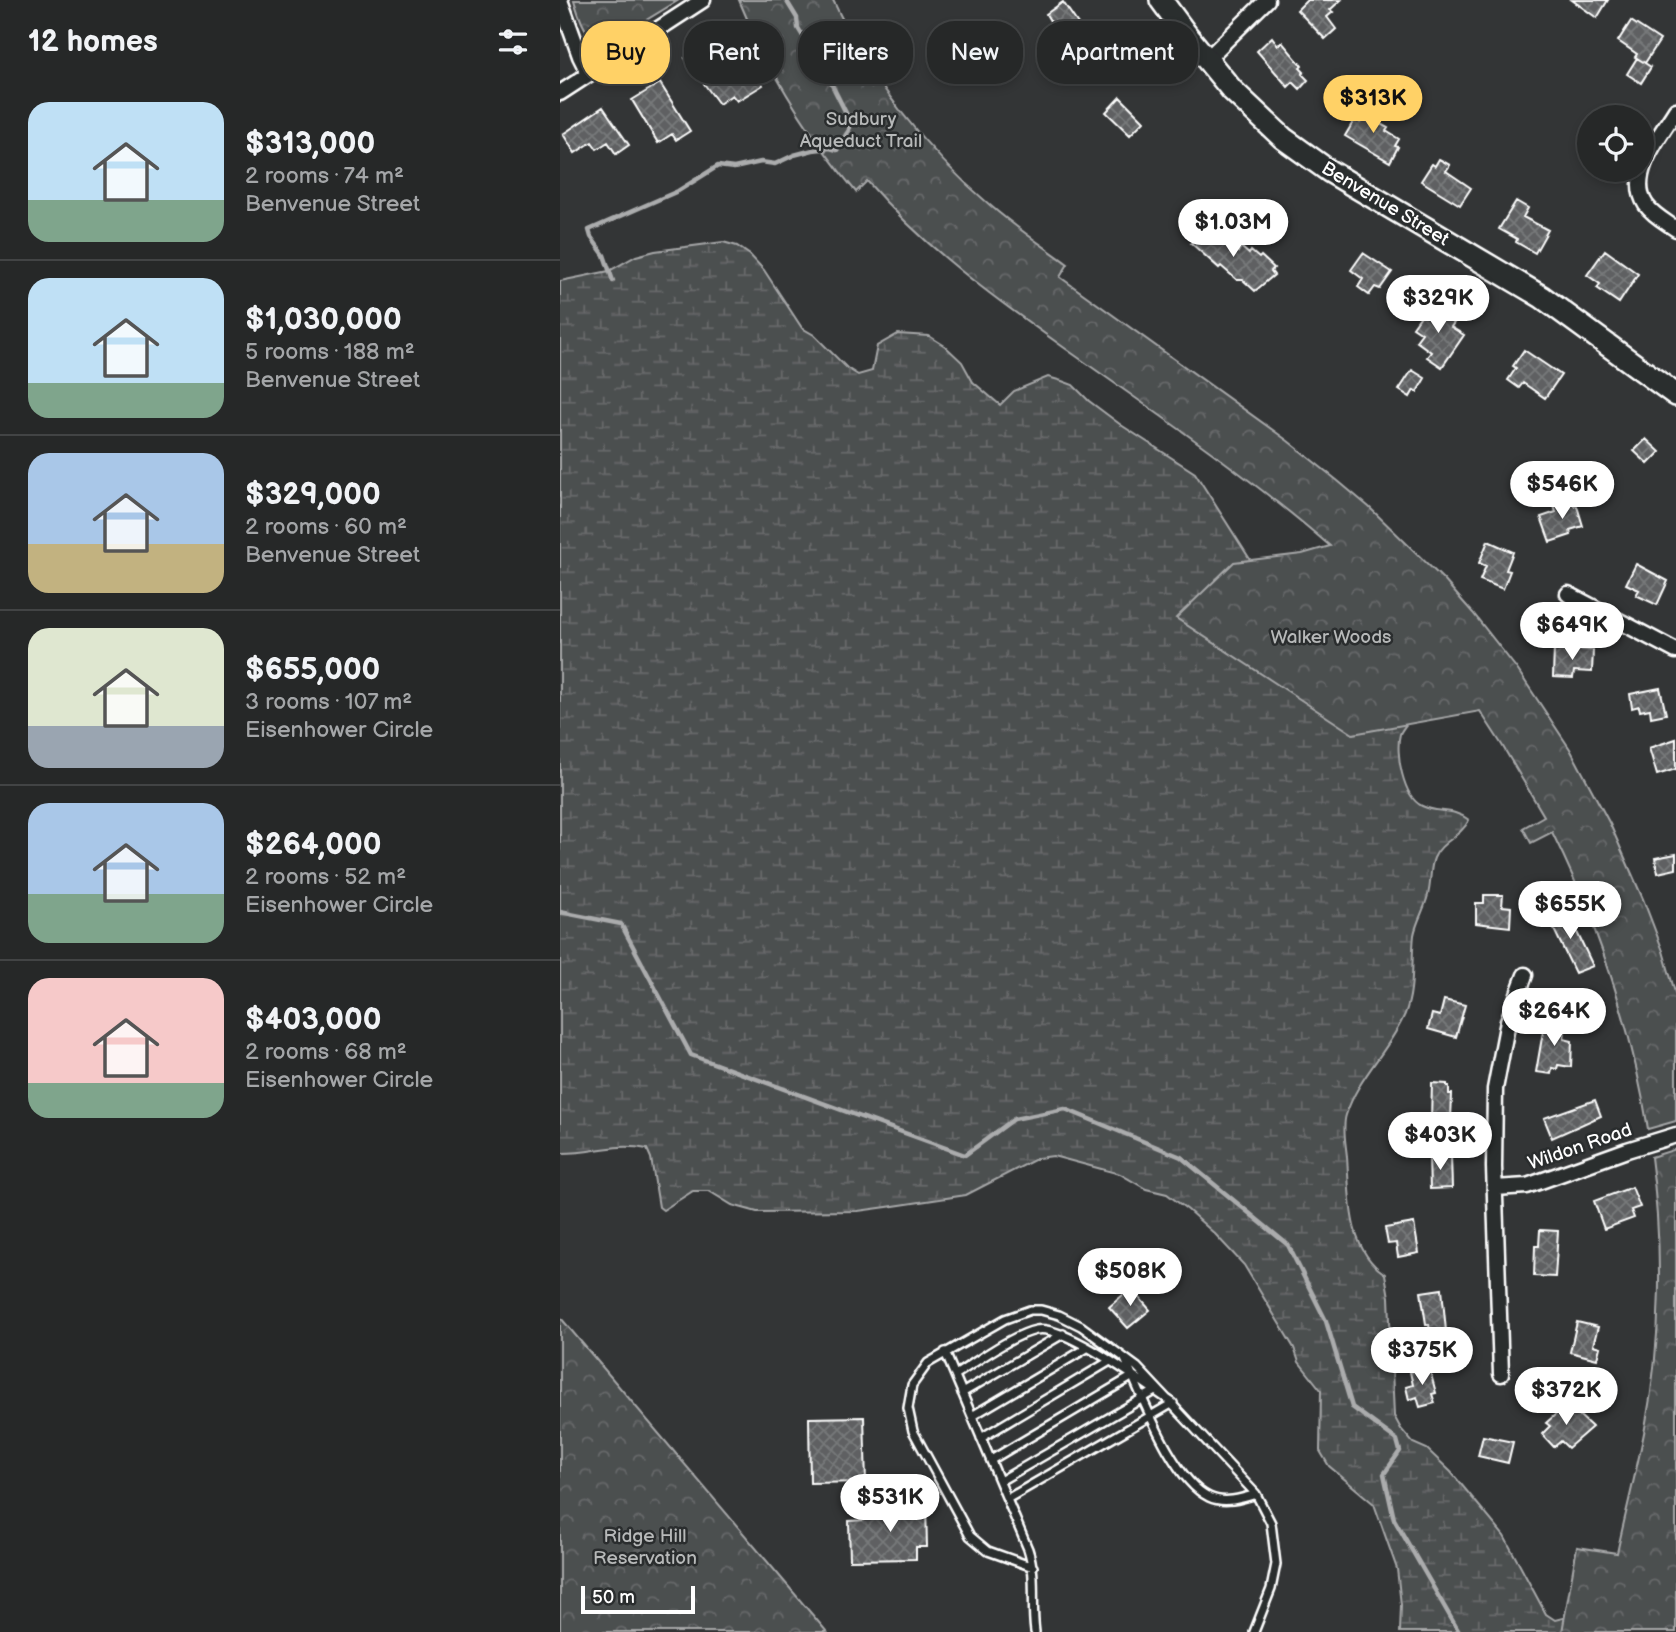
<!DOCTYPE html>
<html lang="en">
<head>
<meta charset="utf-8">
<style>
  :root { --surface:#262828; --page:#323434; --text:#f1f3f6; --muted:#a4a6a8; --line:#424445; --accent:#ffd166 }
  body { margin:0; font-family:"Balsamiq Sans",sans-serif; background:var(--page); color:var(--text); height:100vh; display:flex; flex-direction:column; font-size:26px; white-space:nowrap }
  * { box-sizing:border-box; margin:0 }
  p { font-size:23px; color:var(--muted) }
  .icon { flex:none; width:38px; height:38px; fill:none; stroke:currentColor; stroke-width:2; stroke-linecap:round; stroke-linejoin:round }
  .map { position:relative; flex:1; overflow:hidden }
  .details { display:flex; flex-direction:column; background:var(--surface); width:560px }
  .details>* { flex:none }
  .banner { position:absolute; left:21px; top:21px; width:665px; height:63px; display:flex; gap:14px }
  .fabs { position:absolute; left:1017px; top:105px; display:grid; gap:14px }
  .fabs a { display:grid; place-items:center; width:77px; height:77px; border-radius:50%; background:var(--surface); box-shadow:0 4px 10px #0003,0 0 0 2px var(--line); font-size:35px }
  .scale { position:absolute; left:21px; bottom:18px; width:114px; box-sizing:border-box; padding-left:7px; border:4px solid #fff; border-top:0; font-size:19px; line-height:24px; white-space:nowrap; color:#fff; -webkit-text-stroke:5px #2a2d2e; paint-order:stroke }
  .price { position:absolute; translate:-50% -60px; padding:0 16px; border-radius:24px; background:#fff; color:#222; font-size:23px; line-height:46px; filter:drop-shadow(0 2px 4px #0008) }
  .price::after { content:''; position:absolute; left:50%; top:42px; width:21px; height:16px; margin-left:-10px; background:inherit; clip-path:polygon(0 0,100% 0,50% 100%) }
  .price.on { background:var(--accent); color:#111 }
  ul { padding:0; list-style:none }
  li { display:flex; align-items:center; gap:21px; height:175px; padding:0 28px }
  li+li { border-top:2px solid var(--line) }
  li span { display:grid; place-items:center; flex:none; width:196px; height:140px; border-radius:21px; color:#555 }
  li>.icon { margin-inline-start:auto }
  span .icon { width:84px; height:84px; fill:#fffc; stroke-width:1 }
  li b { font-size:30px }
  h2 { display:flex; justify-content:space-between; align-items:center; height:84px; padding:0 28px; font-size:30px }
  .tag { padding:0 24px; border-radius:28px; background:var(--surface); box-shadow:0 4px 10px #0003,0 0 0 2px var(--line); font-size:24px; line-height:63px }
  .tag.on { background:var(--accent); color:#111 }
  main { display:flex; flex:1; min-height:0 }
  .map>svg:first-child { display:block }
</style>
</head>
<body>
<main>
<section class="details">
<h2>12 homes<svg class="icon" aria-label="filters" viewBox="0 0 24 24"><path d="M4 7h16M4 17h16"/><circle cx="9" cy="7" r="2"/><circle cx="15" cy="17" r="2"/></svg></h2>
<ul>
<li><span style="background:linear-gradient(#bfe0f5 70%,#7fa58c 0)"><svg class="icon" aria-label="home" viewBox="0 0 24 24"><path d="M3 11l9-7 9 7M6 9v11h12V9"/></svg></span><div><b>$313,000</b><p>2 rooms · 74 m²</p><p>Benvenue Street</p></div></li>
<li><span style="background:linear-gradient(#bfe0f5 75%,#7fa58c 0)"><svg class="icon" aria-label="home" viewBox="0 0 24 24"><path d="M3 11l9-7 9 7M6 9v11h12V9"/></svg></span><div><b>$1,030,000</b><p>5 rooms · 188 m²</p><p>Benvenue Street</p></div></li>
<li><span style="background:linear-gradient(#a9c7e8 65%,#c2b280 0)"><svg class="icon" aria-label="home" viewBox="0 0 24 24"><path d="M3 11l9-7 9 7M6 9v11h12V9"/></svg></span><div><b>$329,000</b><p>2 rooms · 60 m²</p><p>Benvenue Street</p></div></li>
<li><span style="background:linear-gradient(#dfe7d0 70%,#9aa5b1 0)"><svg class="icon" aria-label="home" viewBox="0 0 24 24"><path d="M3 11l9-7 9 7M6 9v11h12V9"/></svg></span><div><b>$655,000</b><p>3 rooms · 107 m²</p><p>Eisenhower Circle</p></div></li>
<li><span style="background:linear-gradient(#a9c7e8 65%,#7fa58c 0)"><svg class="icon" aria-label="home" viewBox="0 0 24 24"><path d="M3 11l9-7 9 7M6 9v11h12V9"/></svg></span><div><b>$264,000</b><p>2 rooms · 52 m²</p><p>Eisenhower Circle</p></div></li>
<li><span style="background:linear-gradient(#f6c9c9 75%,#7fa58c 0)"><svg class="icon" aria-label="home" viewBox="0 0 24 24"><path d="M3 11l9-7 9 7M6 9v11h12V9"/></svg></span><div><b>$403,000</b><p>2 rooms · 68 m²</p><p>Eisenhower Circle</p></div></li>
</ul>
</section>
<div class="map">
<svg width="1116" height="1632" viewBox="0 0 1116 1632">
  <defs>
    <pattern id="wetland-marsh" width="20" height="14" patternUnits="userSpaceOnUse" patternTransform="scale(1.75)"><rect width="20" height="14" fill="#4c4f50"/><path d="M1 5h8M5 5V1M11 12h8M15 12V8" fill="none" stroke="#67696a"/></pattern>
    <pattern id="park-crowns" width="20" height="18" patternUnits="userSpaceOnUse" patternTransform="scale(1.75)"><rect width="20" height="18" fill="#4c4f50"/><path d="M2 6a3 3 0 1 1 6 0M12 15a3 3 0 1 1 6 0" fill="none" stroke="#67696a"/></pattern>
    <pattern id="building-cross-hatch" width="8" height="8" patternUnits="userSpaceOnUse" patternTransform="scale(1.75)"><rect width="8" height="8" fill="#5f6162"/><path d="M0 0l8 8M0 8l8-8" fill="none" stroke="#77797a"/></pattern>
  </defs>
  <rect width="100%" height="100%" fill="#333536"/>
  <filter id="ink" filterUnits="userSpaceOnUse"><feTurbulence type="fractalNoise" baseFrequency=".0143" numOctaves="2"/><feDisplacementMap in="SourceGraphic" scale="14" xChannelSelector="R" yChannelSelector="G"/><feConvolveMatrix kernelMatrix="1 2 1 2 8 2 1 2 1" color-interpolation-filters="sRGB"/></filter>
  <g filter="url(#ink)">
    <!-- wetland -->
    <path fill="url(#wetland-marsh)" stroke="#a6a7a8" stroke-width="2" d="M163,242L177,246L190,255L204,270L242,328L254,335L287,368L298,375L312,371L317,346L338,334L369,336L385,346L402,362L413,382L440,405L454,391L488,377L502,381L513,385L529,401L561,425L635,473L702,578L849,720C847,724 842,729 840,734C835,752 843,797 862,806C878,814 892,807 909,820C901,837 881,841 874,858C870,868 871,880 869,890C867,906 857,919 854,935C851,962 855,989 845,1014C829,1051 798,1077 786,1115C782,1127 786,1145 787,1157C790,1197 787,1249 825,1274L829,1297L834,1416L841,1429L853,1443L867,1449L891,1472L944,1536L986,1614L995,1620L1019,1614L1033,1632H840L841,1605L837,1569L814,1504L769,1466L760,1451L761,1390L739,1362L734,1348L684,1265L655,1234L628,1210L607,1194L586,1189L560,1174L493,1156L478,1158L406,1195L327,1207L298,1211L197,1212L172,1205L149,1191H133L103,1210L99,1207L91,1158L87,1149C53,1142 33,1154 0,1153V281L49,271L76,256L95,251Z"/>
    <!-- park -->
    <path fill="url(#park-crowns)" stroke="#a6a7a8" stroke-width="2" d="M14,0H119L55,39L54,37C27,50 20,19 14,0Z
      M179,0H273C309,78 365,150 431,206C455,227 482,245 508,264L500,277L728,441L778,481L809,507L884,580L913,613L957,669L1010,749L1050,824L1083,899L1103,951L1116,996V1121L1088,1129C1071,1024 1039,927 992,832L971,843L963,828L984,816L942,745L920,711L793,734L616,618L674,562L742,554L770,546C687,474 595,412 506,349C434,298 365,248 307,181L296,192C248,134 208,70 179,0Z
      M1116,1149V1632H1002L1017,1547L1057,1553C1066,1511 1077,1469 1085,1428C1102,1340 1103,1245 1091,1157Z
      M0,1317L267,1632H0Z"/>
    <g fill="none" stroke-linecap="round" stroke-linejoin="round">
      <!-- stream -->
      <path stroke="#abacad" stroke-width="4.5" d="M53,281L44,255L31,237L29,230L118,191L158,166L174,168L201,162L215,164L234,155L253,150L270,148L277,150L289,130L290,121L268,77L238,28L237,18L226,0
        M0,912L61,924L131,1055L405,1155L454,1119L505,1109L621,1157L728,1245L766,1321L792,1407L837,1440L840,1451L824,1474L834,1519L899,1632"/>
    </g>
    <!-- building -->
    <path fill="url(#building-cross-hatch)" stroke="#fff" stroke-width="2" d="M747,0H781L770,10L773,12L767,17L776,29L765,39L737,10Z
      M1012,0H1048L1037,18Z
      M503,2L518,24L515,26L528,45L511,56L486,14Z
      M1071,21L1100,40L1085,63L1075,57L1077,54L1058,41Z
      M712,37L718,45L722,42L742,66L740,68L744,72L742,74L748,80L740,89L733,82L728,87L697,51Z
      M140,47L160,75L185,57L203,85L177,101L172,95L159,104L125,58Z
      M1077,58L1091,67L1081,83L1067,74Z
      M100,83L130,131L116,140L112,134L98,143L72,100Z
      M560,97L584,121L570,135L546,112Z
      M809,105L820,112L815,121L828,128L826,131L839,139L835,146L838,147L830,162L785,136L795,119L800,122Z
      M43,107L69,145L56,154L48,142L37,149L32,142L15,153L3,134Z
      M879,159L890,165L886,171L911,188L900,205L861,181L872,164L875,166Z
      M956,201L968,208L963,217L988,230L975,253L956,242L957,239L939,229Z
      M647,223L678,252L681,247L689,254L691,251L699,258L701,256L714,268L711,271L714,275L695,291L683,280H677L661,266L659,268L631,243L636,239L634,237Z
      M1045,250L1078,274L1059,303L1037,288L1040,284L1027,275Z
      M803,253L832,272L820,289L815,287L809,295L798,287L803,279L791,270Z
      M883,308L898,317L891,327L904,335L882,367L867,357L871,352L856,341L862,333L853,327L865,310L876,318Z
      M964,350L1001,375L985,398L963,383L959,388L948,380L956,368L953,366Z
      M852,370L865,378L857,392L854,390L850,397L839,390Z
      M1086,439L1100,452L1088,464L1074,451Z
      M1012,501L1014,506H1017L1023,526L1010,530L1011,535L990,542L981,517L996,512L994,506Z
      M928,541L953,552L946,570L950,571L943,589L920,580L926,566L919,563Z
      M1076,564L1108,581L1097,605L1076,595L1079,590L1066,584Z
      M994,648L1033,650L1032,672L1014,671L1013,678L993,677Z
      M1100,688L1106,714L1091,717L1090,709L1080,711L1079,706L1072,708L1070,694Z
      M1116,739V769L1097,775L1089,748Z
      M1116,854V869L1098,873L1095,858Z
      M924,895H943L942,906L951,907L950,927L916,923V903H924Z
      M1006,909L1033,966L1015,973L988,917Z
      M884,1000L905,1005L896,1037L868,1029L872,1014L880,1016Z
      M985,1020L1006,1022L1004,1039L1012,1041L1011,1067L998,1065L997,1069L992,1068L991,1074L976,1072Z
      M872,1083L887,1084V1086H889V1094H892L891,1120L871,1119Z
      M1035,1100L1041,1116L992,1138L984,1118Z
      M891,1155L892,1188L870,1189L869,1156Z
      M1072,1187L1080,1207L1071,1210L1074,1218L1044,1229L1034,1201Z
      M854,1223L859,1253L838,1257L836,1243L828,1244L825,1228Z
      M980,1230L998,1231L995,1277L974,1276L975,1246H979Z
      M571,1288L590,1310L568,1328L549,1307Z
      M882,1289L886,1331L870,1333L869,1324H866L861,1292Z
      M1017,1322L1038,1327L1033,1345L1040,1347L1037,1359L1010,1352Z
      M869,1367L876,1393L872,1394L875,1403L860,1407L857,1397L849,1400L846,1387L853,1385L850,1372Z
      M1007,1404L1032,1427L1008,1448L1001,1441L994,1447L982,1434L990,1426L986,1423Z
      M304,1417L306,1482L250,1483L249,1418Z
      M923,1436L953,1442L948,1463L918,1456Z
      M335,1504H366L367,1547H356V1559L290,1560L289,1521L304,1520V1515L335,1514Z"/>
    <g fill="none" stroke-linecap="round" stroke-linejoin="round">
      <defs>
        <path id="lane" d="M385,1352L468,1549C477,1576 471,1604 475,1632
          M565,1359C582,1395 612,1480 649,1497C664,1504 681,1499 696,1494
          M395,1375C416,1362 452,1335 476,1330C504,1323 587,1386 613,1403L447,1499
          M402,1393L503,1334
          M412,1416L527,1348
          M421,1438L550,1361
          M431,1460L573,1376
          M440,1481L595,1391
          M473,1567L428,1551L410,1536L353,1431L348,1408L352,1385L368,1363L445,1319L470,1310H481L499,1315L521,1326L577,1367L696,1494L711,1523L716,1564L711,1589L694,1632"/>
        <path id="street" d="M0,0L20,56L29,74
          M646,60L707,0
          M0,93L143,0
          M1116,110C1101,135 1066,175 1086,205C1093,215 1106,222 1116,229
          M1008,594L1116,651
          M935,1188L967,1186L1067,1150L1116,1135
          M941,1374L934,1167L935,1089L948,1021L965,975"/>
        <path id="secondary" d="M601,0L626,34L672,90L723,138L769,171L982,297L1116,395"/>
      </defs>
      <!-- lane casing -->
      <use href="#lane" stroke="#fff" stroke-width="12"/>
      <!-- street casing -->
      <use href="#street" stroke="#fff" stroke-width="19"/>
      <!-- secondary casing -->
      <use href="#secondary" stroke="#fff" stroke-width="26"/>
      <!-- lane -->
      <use href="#lane" stroke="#2a2d2e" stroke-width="7"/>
      <!-- street -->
      <use href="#street" stroke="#2a2d2e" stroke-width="14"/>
      <!-- secondary -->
      <use href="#secondary" stroke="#2a2d2e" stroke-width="21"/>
    </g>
  </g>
  <g text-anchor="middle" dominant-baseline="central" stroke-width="5" stroke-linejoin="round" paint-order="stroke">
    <!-- park labels -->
    <g font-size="19" fill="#b7b9b9" stroke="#2a2d2e">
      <text x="301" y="119">Sudbury<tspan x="301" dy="22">Aqueduct Trail</tspan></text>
      <text x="771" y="637">Walker Woods</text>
      <text x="85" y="1536">Ridge Hill<tspan x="85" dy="22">Reservation</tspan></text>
    </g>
    <!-- street labels -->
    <g font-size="19" fill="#fff" stroke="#2a2d2e">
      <text transform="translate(825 204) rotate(31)">Benvenue Street</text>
      <text transform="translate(1020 1147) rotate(-19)">Wildon Road</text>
    </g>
  </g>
</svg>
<div class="fabs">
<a><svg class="icon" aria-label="locate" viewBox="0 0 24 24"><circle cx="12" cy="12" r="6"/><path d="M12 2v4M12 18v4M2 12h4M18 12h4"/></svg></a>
</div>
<div class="scale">50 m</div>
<b class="price on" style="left:813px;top:135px">$313K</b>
<b class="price" style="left:673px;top:259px">$1.03M</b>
<b class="price" style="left:878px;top:335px">$329K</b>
<b class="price" style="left:1002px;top:521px">$546K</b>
<b class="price" style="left:1012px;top:662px">$649K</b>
<b class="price" style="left:1010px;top:941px">$655K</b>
<b class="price" style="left:994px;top:1048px">$264K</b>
<b class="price" style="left:880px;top:1172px">$403K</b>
<b class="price" style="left:570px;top:1308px">$508K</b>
<b class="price" style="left:862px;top:1387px">$375K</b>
<b class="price" style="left:1006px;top:1427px">$372K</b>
<b class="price" style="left:330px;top:1534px">$531K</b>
<div class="banner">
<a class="tag on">Buy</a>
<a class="tag">Rent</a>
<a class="tag">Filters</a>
<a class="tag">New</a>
<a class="tag">Apartment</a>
</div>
</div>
</main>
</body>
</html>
